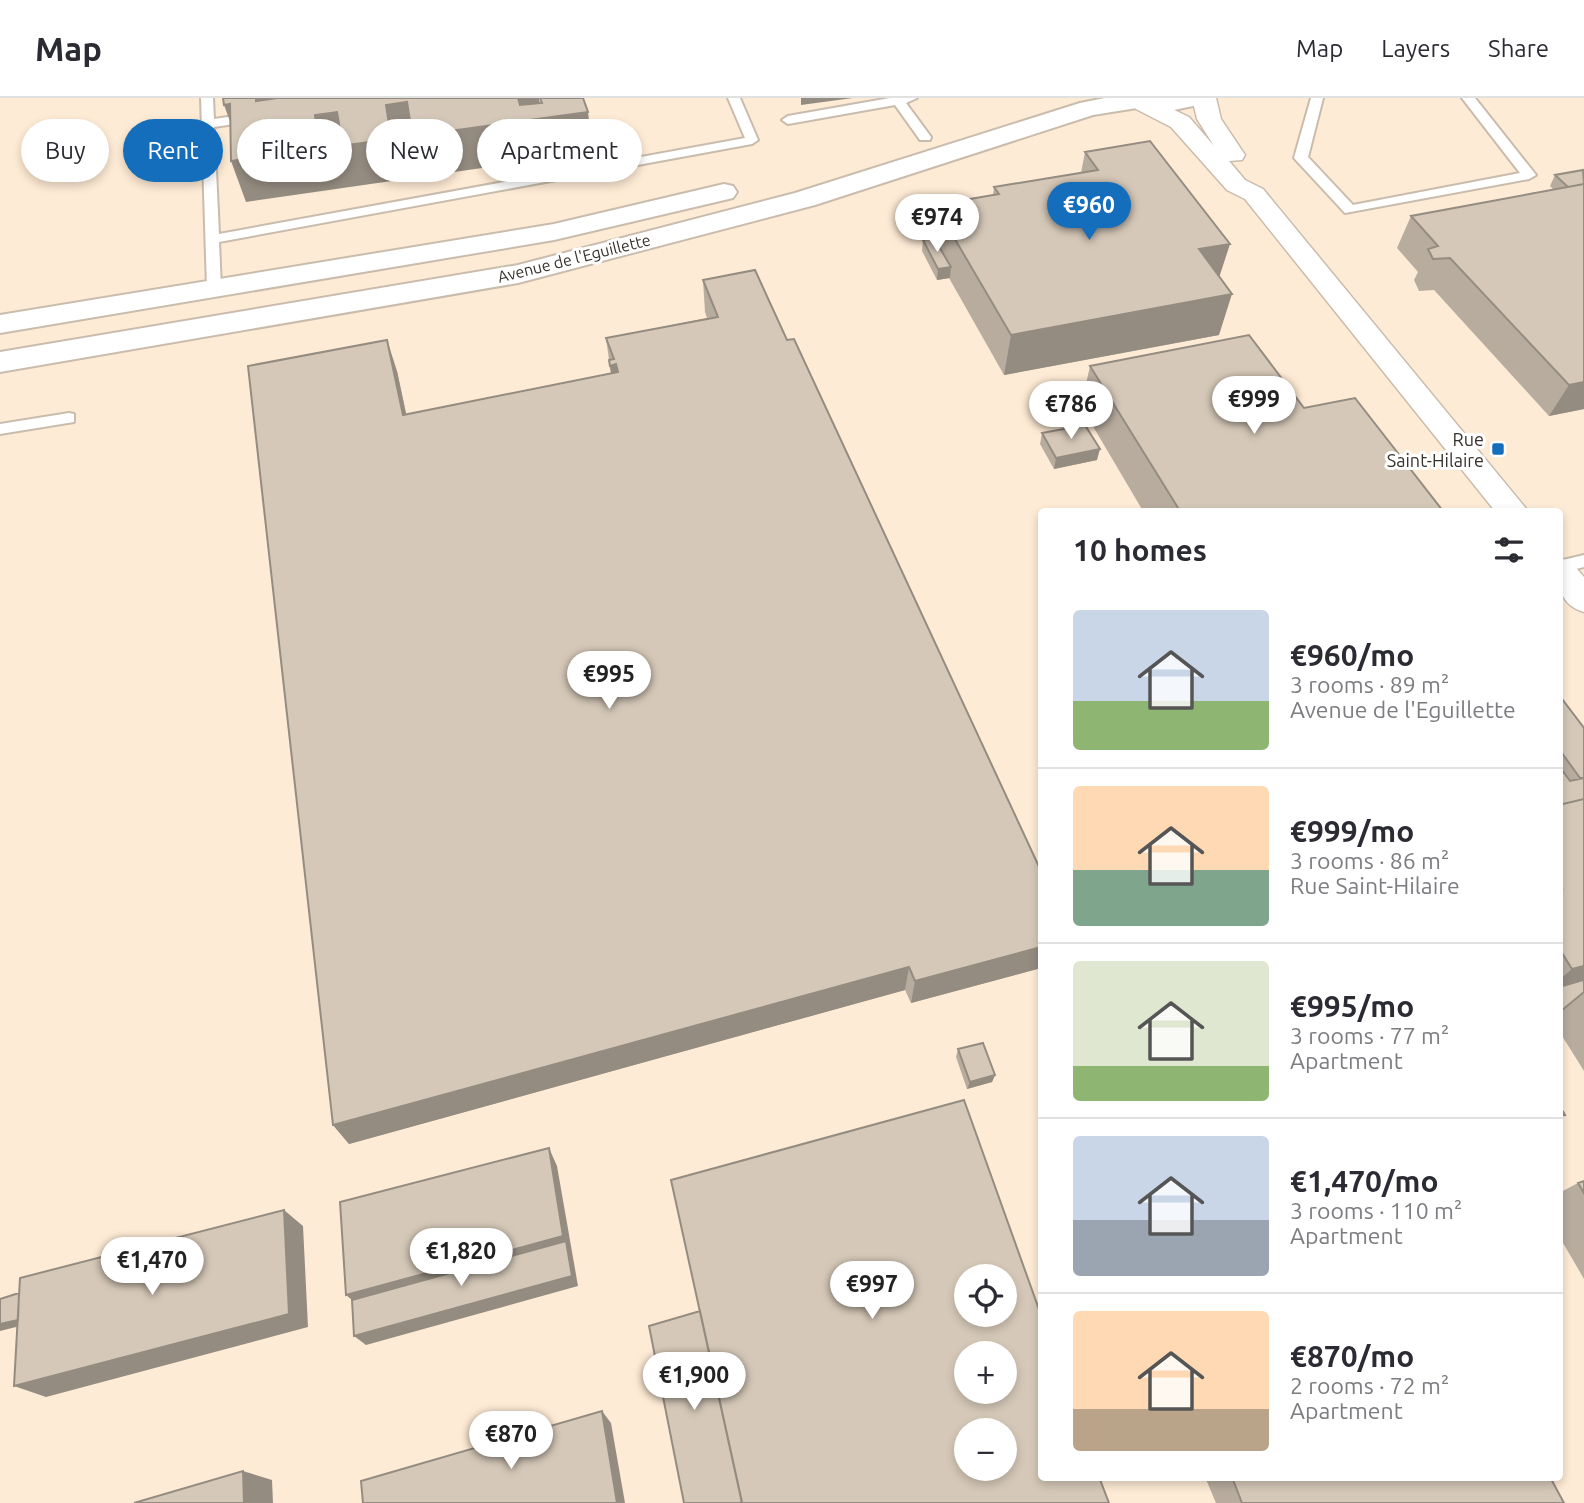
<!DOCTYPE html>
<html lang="en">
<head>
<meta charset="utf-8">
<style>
  :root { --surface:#fff; --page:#f7f7f7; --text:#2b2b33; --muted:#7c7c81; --line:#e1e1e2; --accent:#146ebb }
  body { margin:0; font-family:Ubuntu,sans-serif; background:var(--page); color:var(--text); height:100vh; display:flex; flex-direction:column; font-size:26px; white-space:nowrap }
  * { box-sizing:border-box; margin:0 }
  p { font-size:23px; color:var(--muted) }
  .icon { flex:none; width:38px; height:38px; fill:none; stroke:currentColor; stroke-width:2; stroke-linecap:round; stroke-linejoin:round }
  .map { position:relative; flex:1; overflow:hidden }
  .sheet { position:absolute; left:1038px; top:410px; width:525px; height:973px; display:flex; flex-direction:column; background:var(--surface); border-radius:7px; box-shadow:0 4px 10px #0003 }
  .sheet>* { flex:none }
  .hud { position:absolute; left:21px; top:21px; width:665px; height:63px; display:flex; gap:14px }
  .fabs { position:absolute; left:954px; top:1166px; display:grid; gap:14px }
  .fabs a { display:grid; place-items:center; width:63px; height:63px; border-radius:50%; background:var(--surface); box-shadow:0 4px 10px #0003; font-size:35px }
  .price { position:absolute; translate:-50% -60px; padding:0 16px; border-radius:24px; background:#fff; color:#222; font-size:23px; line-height:46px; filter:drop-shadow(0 2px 4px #0008) }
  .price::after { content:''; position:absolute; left:50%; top:42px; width:21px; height:16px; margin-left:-10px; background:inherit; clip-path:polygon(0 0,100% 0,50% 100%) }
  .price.selected { background:var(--accent); color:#fff }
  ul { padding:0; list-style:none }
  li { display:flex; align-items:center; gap:21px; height:175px; padding:0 35px }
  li+li { border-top:2px solid var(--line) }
  li span { display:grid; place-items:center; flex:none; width:196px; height:140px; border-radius:7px; color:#555 }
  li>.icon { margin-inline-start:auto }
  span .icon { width:84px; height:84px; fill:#fffc; stroke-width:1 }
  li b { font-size:30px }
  h2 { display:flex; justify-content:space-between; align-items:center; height:84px; padding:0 35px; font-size:30px }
  .chip { padding:0 24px; border-radius:32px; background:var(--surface); box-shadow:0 4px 10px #0003; font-size:24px; line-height:63px }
  .chip.selected { background:var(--accent); color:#fff }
  header { display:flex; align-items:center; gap:42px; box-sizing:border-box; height:98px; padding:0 35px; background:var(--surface); border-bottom:2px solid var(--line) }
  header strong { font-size:33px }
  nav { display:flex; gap:38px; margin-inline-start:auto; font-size:24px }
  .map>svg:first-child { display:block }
</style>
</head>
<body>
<header>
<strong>Map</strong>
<nav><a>Map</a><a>Layers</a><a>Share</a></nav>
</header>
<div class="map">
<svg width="1584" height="1405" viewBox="0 0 1584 1405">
  <rect width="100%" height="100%" fill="#fff6ed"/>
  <!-- built -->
  <path fill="#feebd5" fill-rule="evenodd" d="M0,0H1584V1405H0ZM1041,413H1559V1379H1041ZM966,1178H1004V1216H966ZM966,1255H1004V1293H966ZM966,1332H1004V1370H966Z"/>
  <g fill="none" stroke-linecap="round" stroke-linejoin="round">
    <defs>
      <path id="lane" d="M201,0H213L214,21L255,15L261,19L255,23L214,29L219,136L745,40L728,0H740L758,42L752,46L219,144L221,190L214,194L207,190Z
        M890,0H917L906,5L931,39L930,42H920L895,7L788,26L782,22L788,18Z
        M1311,0H1323L1308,59L1353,107L1520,75L1462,0H1475L1536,77L1529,81L1345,115L1294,60Z
        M69,315L74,316V324L0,336V326Z
        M1584,457V469L1559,475V463Z"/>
      <path id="street" d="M1149,0L1189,19L1214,48L1197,21L1192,0H1216L1221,21L1245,57L1242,62L1229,63L1245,82L1263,91L1528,413H1495L1245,101L1227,92L1171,29L1136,11L1132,6L1136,1Z
        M1559,460L1570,463L1584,479V514C1557,506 1559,485 1559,460Z"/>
      <path id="secondary" d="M1105,0H1211L1208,5L1159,15L1137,10L1093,17L815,107L518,185L0,274V254L518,167L795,95L1080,5Z
        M724,86L733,88L737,94L733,100L554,142L0,235V217L554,126Z"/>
    </defs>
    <!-- lane casing -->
    <use href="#lane" stroke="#cabcad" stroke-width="4"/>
    <!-- street casing -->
    <use href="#street" stroke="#cabcad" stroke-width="3"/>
    <!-- secondary casing -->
    <use href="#secondary" stroke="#cabcad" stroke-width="4"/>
    <!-- lane -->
    <use href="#lane" fill="#fff" fill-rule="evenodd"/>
    <!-- street -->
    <use href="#street" fill="#fff" fill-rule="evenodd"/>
    <!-- secondary -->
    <use href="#secondary" fill="#fff" fill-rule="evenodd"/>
  </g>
  <!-- wall -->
  <path fill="#b7ac9e" d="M1085,54L1219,179V237L1004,277L949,180L937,182L922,153L923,142L932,140L935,107L993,97L994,89L1081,75Z
    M1583,72L1584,311L1549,318L1434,192L1419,193L1414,182L1418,174L1397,150L1411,118L1554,92L1550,88L1555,77Z
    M703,182L787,242L1041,773V870L911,905L905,892L349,1046L333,1027L397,273L406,316L611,276L606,240L707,220L705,214Z
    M1090,268L1304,310L1443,413H1143L1081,308Z
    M1042,335L1097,362L1054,371L1040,346Z
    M1559,597L1584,630V973L1559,933Z
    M958,951L995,977L992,984L967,991L956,959Z
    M1584,1083V1181L1559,1138V1095L1578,1085Z
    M1205,1379H1550L1564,1405H1216Z"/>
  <!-- shaded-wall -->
  <path fill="#958c81" d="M256,0H539L542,20L588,14L593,54L246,104L231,63Z
    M801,0H853L801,7Z
    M230,6L239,48L224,7Z
    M1230,146L1217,186L1199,151Z
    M951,169L950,180L937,182L938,171Z
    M1232,196L1219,237L1004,277L1011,237Z
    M387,242L397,273L413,348L403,317Z
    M616,266L621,298L615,299L610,268Z
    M1584,284V311L1549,318L1569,287Z
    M1100,351L1097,362L1054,371L1056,360Z
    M1041,849V870L911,905L915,883Z
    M1584,868V881L1573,890L1559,894V882L1572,871Z
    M909,869L905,892L349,1046L333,1027Z
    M995,977L992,984L967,991L970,984Z
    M549,1050L557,1068L578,1188L366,1247L354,1238L363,1211L346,1197Z
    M284,1112L303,1128L308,1229L46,1299L14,1288Z
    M25,1220L36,1224L0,1233V1226Z
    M602,1313L611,1325L625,1405H617Z
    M243,1373L272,1382L273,1405H244Z"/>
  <!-- building -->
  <path fill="#d5c8b8" stroke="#958c81" stroke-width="2" fill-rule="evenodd" d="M223,0H256V3L277,0H518L520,7L542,5L540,0H583L588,14L231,63L230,6L224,7ZM407,4L410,23L389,26L386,7ZM337,14L340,32L317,35L315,17Z
    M258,0H277L258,2Z
    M1150,43L1230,146L1199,151L1232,196L1011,237L935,107L999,96L994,89L1098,72L1085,54Z
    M1583,72L1584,86L1568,89L1555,77Z
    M1584,86V284L1569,287L1450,160L1433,161L1428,151L1438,148L1411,118Z
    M934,140L951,169L938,171L923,142Z
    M755,172L787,242L794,241L1041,773V849L915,883L909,869L333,1027L248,268L387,242L403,317L618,274L616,266L610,268L609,262L614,261L606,240L718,219L703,182Z
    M1249,237L1304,310L1355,300L1443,413H1180L1090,268Z
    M1085,327L1100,351L1056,360L1042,335Z
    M1559,597L1584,630V680H1580L1559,651Z
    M1559,668L1570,683L1584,680V701L1559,707Z
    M1584,701V868L1572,871L1559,850V792L1562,791L1559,788V707Z
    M1583,882L1584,884V894L1561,913L1559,911V889Z
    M983,945L995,977L970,984L958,951Z
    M964,1002L1041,1217V1379H1099L1109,1405H742L671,1082ZM966,1178H1004V1216H966ZM966,1255H1004V1293H966ZM966,1332H1004V1370H966Z
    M1559,1007L1565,1017L1559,1018Z
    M549,1050L563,1138L346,1197L340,1104Z
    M1584,1083V1095L1578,1085Z
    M284,1112L289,1216L14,1288L20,1180Z
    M566,1143L572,1178L354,1238L352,1202Z
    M19,1195L18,1222L0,1226V1201Z
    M700,1213L742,1404L739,1405H684L649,1228Z
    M602,1313L617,1405H363L361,1383Z
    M243,1373L244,1405H134Z
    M1232,1379H1550L1564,1405H1242Z"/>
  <!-- markers -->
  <rect fill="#146ebb" stroke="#fff" stroke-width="2.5" x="1491" y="344" width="14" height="14" rx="3.5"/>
  <g text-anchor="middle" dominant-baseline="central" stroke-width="6" stroke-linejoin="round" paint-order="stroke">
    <!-- far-street labels -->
    <g font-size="16" fill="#38322c" stroke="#fff">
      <text transform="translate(574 160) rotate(-14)">Avenue de l'Eguillette</text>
    </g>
    <!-- poi labels -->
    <g font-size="18" fill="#38322c" stroke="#fff" text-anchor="end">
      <text x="1484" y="341">Rue<tspan x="1484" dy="21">Saint-Hilaire</tspan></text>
    </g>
  </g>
</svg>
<div class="fabs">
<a><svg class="icon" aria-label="locate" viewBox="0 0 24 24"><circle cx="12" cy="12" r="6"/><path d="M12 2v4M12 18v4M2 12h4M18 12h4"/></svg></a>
<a>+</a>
<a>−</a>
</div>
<b class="price selected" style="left:1089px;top:144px">€960</b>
<b class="price" style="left:937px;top:156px">€974</b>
<b class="price" style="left:1254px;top:338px">€999</b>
<b class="price" style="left:1071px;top:343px">€786</b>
<b class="price" style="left:609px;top:613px">€995</b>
<b class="price" style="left:461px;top:1190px">€1,820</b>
<b class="price" style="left:152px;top:1199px">€1,470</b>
<b class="price" style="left:872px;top:1223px">€997</b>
<b class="price" style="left:694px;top:1314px">€1,900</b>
<b class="price" style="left:511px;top:1373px">€870</b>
<div class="hud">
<a class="chip">Buy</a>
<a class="chip selected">Rent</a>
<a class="chip">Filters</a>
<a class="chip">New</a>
<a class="chip">Apartment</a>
</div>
<section class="sheet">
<h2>10 homes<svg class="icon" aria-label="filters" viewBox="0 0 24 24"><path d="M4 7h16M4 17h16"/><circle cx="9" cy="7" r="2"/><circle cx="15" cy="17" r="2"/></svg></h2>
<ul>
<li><span style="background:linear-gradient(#c9d6e8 65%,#8fb573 0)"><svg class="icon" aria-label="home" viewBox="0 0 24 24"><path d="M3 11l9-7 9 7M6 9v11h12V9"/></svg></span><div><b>€960/mo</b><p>3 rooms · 89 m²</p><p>Avenue de l'Eguillette</p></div></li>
<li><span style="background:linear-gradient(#ffd9b3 60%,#7fa58c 0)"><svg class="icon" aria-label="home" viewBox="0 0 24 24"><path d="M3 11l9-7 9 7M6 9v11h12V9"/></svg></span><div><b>€999/mo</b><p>3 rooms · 86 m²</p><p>Rue Saint-Hilaire</p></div></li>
<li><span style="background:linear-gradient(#dfe7d0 75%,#8fb573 0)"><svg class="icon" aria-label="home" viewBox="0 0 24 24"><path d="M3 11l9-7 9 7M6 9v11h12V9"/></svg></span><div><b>€995/mo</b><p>3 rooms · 77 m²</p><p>Apartment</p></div></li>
<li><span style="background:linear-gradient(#c9d6e8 60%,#9aa5b1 0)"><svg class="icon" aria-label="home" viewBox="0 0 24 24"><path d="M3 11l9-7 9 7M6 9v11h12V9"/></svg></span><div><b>€1,470/mo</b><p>3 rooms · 110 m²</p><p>Apartment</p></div></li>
<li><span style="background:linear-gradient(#ffd9b3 70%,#b9a48a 0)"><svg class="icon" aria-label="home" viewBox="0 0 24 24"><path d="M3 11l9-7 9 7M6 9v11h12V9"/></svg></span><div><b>€870/mo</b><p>2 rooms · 72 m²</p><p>Apartment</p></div></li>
</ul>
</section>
</div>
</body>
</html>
